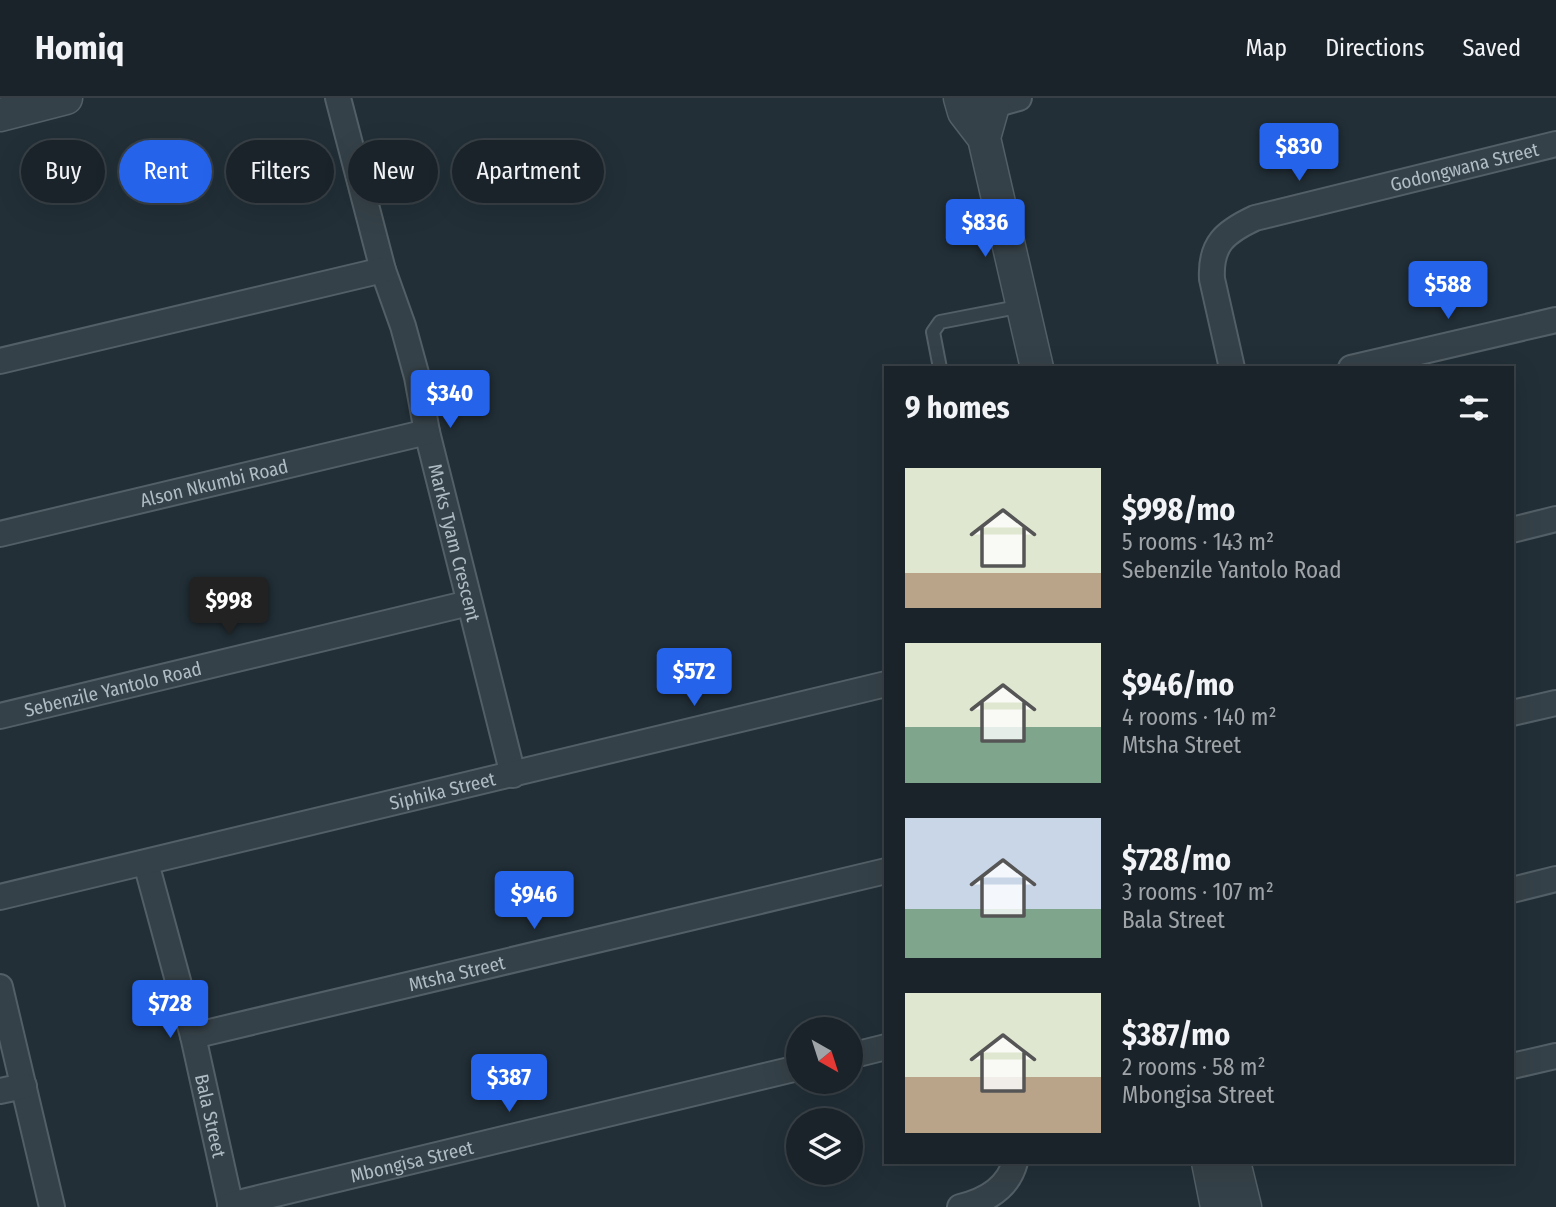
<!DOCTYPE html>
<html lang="en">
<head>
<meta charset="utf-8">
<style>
  :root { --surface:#1a2329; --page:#232b31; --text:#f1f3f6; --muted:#9fa4a8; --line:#384046; --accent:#2563eb }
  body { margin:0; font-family:"Fira Sans Condensed",sans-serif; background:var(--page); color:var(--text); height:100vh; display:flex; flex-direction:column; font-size:26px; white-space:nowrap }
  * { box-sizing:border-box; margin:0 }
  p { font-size:23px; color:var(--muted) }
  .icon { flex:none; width:38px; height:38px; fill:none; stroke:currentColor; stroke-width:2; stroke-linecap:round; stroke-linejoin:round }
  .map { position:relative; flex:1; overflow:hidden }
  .panel { position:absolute; left:884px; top:268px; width:630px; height:798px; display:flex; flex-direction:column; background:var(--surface); border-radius:0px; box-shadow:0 7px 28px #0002,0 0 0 2px var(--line) }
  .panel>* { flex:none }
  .banner { position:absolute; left:21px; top:42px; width:665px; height:63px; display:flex; gap:14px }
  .needle { width:46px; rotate:141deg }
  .controls { position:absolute; left:786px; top:919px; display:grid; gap:14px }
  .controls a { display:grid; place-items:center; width:77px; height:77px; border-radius:50%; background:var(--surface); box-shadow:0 7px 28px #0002,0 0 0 2px var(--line); font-size:35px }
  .price { position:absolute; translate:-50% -60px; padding:0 16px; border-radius:7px; background:var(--accent); color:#fff; font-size:23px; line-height:46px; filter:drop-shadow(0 2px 4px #0008) }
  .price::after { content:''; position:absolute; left:50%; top:42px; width:21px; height:16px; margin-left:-10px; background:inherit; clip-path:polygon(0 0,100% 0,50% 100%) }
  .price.active { background:#222; color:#fff }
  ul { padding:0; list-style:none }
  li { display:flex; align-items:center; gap:21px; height:175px; padding:0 21px }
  li span { display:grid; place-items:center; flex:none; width:196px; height:140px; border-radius:0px; color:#555 }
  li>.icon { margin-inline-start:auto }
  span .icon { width:84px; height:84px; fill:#fffc; stroke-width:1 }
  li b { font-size:30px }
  h2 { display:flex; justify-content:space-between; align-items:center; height:84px; padding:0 21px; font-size:30px }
  .pill { padding:0 24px; border-radius:32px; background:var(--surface); box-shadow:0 7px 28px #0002,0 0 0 2px var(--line); font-size:24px; line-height:63px }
  .pill.active { background:var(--accent); color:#fff }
  header { display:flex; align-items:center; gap:42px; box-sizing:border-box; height:98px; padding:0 35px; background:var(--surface); border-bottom:2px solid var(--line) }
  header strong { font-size:33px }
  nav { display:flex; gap:38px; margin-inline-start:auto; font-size:24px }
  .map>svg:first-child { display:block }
</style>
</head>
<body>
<header>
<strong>Homiq</strong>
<nav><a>Map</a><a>Directions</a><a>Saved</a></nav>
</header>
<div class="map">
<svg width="1556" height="1109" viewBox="0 0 1556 1109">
  <rect width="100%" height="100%" fill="#222f37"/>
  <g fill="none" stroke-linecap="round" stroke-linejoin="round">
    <defs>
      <path id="service" d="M940,270L933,234L940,224L1022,208"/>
      <g id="minor">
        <path id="s1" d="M338,0L383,172L403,228L417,279L427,334L513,677"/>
        <path d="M976,12L1019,0"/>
        <path d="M0,263L383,172"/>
        <path id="s2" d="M1232,270L1212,181C1210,146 1225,134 1255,120L1556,46"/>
        <path d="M1351,270L1556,222"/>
        <path d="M1512,432L1556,421"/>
        <path id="s3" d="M0,436L427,334"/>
        <path d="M1512,615L1556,605"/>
        <path id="s4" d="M0,618L469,505"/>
        <path id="s5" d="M146,765L193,938L231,1109"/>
        <path d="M1512,792L1556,781"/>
        <path id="s6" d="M0,799L886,586"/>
        <path d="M0,889L52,1109"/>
        <path id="s7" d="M193,938L886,773"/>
        <path d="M850,958L886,949"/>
        <path d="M1512,968L1556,958"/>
        <path d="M0,993L24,988"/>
        <path id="s8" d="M230,1107L798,970"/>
        <path d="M960,1109C985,1103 1008,1091 1015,1064"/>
      </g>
      <path id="tertiary" d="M960,0L964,14L984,40L1037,270
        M0,17L66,0
        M984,40L993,8L991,0
        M1208,1064L1217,1109
        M1234,1064L1245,1109"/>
    </defs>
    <!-- service casing -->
    <use href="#service" stroke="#535f66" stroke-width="16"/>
    <!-- minor casing -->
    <use href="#minor" stroke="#535f66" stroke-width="28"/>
    <!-- tertiary casing -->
    <use href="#tertiary" stroke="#535f66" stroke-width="35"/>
    <!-- service -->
    <use href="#service" stroke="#354148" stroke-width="12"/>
    <!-- minor -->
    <use href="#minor" stroke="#354148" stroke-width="24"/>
    <!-- tertiary -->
    <use href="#tertiary" stroke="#354148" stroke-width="32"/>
  </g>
  <g text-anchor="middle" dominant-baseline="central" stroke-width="7" stroke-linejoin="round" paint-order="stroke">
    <!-- street labels -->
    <g font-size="19" fill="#b0bcc4" stroke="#1b262d">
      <text stroke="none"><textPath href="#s2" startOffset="388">Godongwana Street</textPath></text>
      <text stroke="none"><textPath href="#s3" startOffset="220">Alson Nkumbi Road</textPath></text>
      <text stroke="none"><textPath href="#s1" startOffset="460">Marks Tyam Crescent</textPath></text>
      <text stroke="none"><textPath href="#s4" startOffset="116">Sebenzile Yantolo Road</textPath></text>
      <text stroke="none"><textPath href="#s6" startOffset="455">Siphika Street</textPath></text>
      <text stroke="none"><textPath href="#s7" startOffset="271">Mtsha Street</textPath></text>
      <text stroke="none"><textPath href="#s5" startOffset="261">Bala Street</textPath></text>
      <text stroke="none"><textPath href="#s8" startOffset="187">Mbongisa Street</textPath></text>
    </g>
  </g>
</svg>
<div class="controls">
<a><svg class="needle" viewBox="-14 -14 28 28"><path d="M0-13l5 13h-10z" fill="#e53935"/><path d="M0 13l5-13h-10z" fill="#9fa4a8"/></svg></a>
<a><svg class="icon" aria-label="layers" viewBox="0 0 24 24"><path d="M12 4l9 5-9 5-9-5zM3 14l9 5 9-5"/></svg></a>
</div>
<b class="price" style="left:1299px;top:85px">$830</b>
<b class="price" style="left:985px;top:161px">$836</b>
<b class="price" style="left:1448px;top:223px">$588</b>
<b class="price" style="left:450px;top:332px">$340</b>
<b class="price active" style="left:229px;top:539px">$998</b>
<b class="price" style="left:694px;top:610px">$572</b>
<b class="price" style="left:534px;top:833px">$946</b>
<b class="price" style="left:170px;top:942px">$728</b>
<b class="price" style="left:509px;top:1016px">$387</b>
<div class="banner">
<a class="pill">Buy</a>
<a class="pill active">Rent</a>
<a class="pill">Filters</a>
<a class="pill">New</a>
<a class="pill">Apartment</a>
</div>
<section class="panel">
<h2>9 homes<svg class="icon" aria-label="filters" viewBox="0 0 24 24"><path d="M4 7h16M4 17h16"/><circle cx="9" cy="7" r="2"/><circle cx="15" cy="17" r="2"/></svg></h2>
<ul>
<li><span style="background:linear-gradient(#dfe7d0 75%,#b9a48a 0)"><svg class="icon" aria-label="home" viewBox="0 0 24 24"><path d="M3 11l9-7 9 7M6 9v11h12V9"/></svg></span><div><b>$998/mo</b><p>5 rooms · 143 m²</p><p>Sebenzile Yantolo Road</p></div></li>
<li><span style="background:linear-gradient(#dfe7d0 60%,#7fa58c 0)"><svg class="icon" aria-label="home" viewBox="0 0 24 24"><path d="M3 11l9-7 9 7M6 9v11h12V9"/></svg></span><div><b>$946/mo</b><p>4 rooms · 140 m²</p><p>Mtsha Street</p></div></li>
<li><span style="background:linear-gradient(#c9d6e8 65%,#7fa58c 0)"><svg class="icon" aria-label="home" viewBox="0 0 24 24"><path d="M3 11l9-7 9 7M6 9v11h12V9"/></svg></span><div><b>$728/mo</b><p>3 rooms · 107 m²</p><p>Bala Street</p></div></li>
<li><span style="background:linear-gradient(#dfe7d0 60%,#b9a48a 0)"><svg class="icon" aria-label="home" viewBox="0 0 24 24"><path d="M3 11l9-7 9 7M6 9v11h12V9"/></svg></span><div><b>$387/mo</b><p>2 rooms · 58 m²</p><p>Mbongisa Street</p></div></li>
</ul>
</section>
</div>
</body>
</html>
